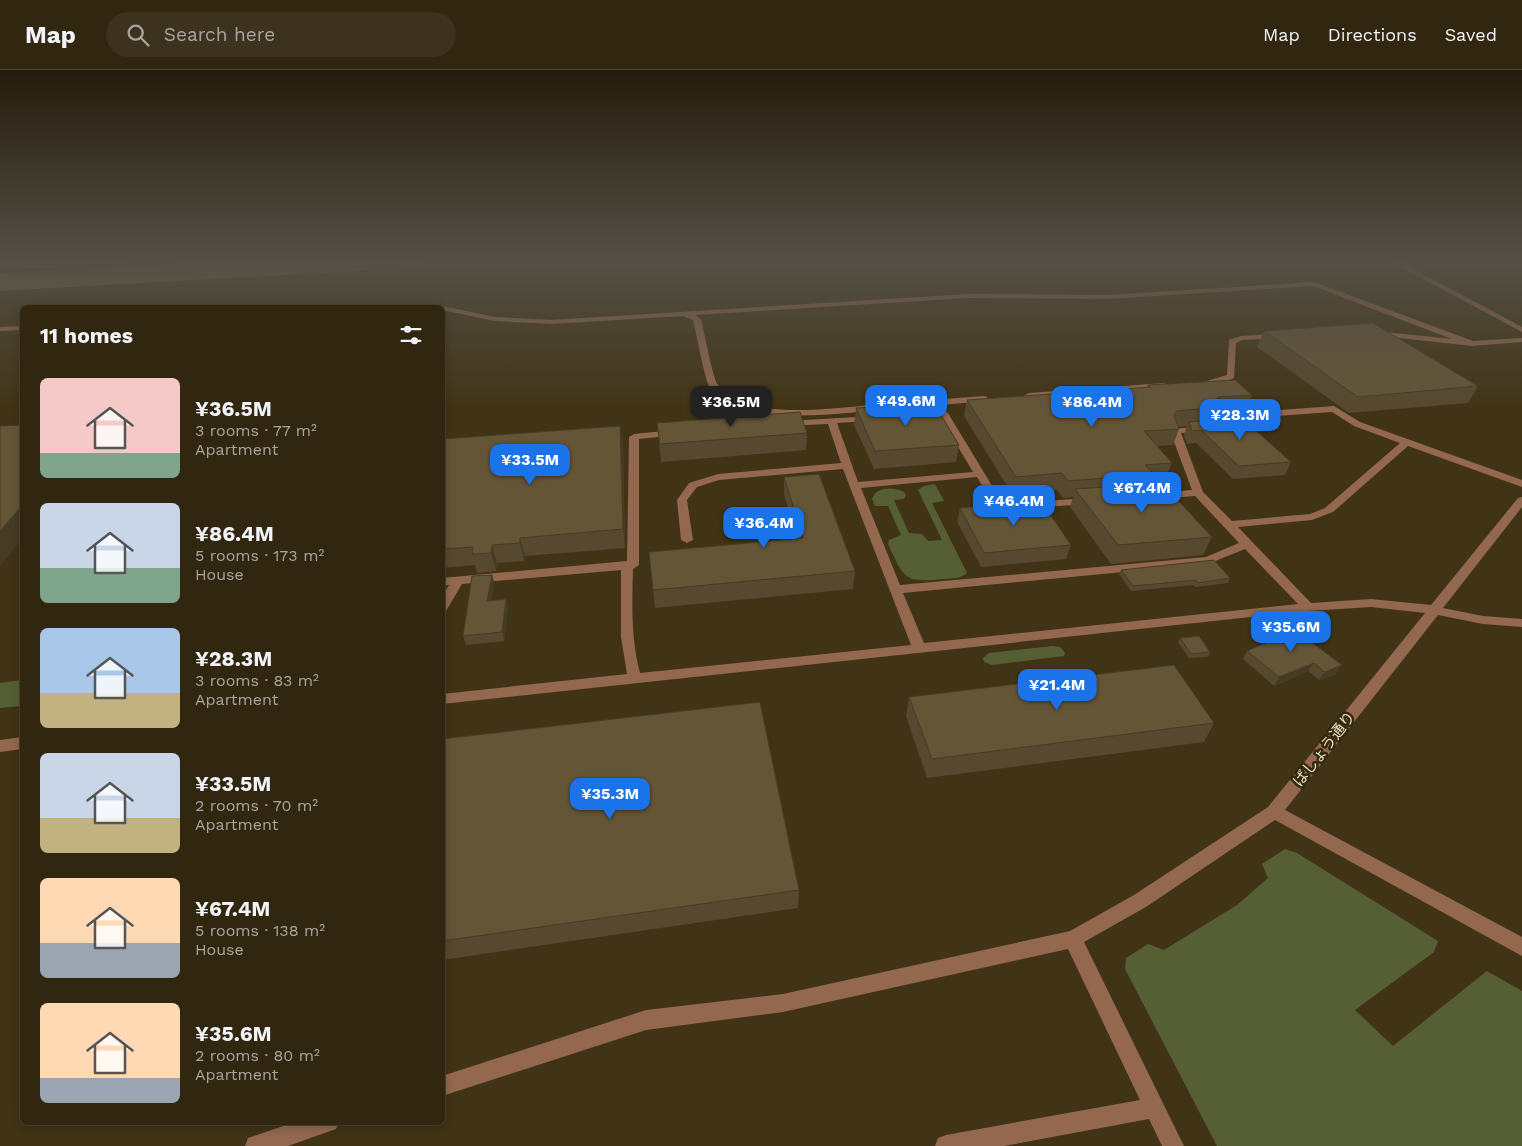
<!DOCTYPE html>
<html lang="en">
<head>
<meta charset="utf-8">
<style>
  :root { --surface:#312610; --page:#3d321e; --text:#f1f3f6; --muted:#a8a59f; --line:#4c4330; --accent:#1a73e8 }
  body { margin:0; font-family:"Work Sans","Noto Sans JP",sans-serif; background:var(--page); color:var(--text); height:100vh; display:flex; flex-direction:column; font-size:19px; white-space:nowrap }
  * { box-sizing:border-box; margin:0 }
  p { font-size:16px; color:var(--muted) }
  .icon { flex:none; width:28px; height:28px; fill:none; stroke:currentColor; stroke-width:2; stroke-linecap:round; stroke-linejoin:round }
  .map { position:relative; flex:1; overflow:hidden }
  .drawer { position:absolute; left:20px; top:235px; width:425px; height:820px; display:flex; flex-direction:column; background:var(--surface); border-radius:8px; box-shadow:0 2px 12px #0003,0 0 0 1px var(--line) }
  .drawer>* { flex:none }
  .price { position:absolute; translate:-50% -42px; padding:0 11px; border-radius:10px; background:var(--accent); color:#fff; font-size:16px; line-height:32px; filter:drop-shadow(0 1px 2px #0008) }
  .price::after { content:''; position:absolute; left:50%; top:30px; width:15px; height:11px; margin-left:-8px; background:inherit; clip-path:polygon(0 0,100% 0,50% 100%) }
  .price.selected { background:#222; color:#fff }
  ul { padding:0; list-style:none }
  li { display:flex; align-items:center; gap:15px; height:125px; padding:0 20px }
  li span { display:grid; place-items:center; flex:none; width:140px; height:100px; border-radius:8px; color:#555 }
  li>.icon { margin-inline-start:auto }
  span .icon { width:60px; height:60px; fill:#fffc; stroke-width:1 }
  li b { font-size:21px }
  h2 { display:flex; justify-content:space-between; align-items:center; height:60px; padding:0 20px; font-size:21px }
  header { display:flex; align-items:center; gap:30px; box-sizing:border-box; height:70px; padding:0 25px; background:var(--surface); border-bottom:1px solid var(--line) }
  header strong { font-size:24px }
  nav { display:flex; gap:28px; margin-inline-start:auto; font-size:18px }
  .search { width:350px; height:45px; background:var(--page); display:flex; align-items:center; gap:12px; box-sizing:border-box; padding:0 18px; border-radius:28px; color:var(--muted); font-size:19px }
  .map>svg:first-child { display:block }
</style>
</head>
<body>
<header>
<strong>Map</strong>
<div class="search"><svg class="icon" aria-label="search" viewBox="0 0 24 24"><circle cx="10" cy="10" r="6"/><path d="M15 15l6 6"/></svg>Search here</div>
<nav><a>Map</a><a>Directions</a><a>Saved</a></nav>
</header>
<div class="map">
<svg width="1522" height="1076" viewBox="0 0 1522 1076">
  <rect width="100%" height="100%" fill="#413315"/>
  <!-- green -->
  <path fill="#565f33" d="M0,190H174L0,199Z
    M935,414L944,431L932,433L967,503C961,509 952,508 944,509C904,513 904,509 888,474L889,470L901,465L888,436H875L872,429C877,416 893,417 904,422L906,425L904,429L894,430L909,463L922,464L928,471L942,470L918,420L924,416Z
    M1053,576L1060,577L1065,583L1064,586L992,595L984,592L983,588L989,583Z
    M22,610V636L0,638V613Z
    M1285,779L1297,783L1438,871L1434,882L1355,940L1393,976L1487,901L1522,921V1076H1217L1125,899L1126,888L1148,874L1164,880L1237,835L1268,808L1262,794Z"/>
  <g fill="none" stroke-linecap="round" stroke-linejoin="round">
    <!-- taxiway -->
    <path fill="#74684e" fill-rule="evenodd" d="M242,190H423L419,196L409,198L0,221V203Z"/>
    <!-- minor -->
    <path fill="#93684e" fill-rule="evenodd" d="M1388,190H1397L1522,257V262Z
      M1314,212L1473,271L1522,268V272L1472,276L1372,265V261H1375L1452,269L1313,216L1107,229L968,228L695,245L701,249C704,260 713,310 718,315C746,352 831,338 872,335L877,338L872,341C828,344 740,357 710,318C705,312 696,261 693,250L683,246L551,254L495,251L442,240V238H387L433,234L495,247L551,250L968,224L1107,225Z
      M22,256V260L0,261V257Z
      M1278,264H1281V268L1242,270L1236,273L1234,308C1224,312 1209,320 1200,313L1227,305L1229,270L1241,266Z
      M1164,313L1168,316L1167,318L1029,329L1024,326L1029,323Z
      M984,326L987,327V331L917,337L912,334L917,331Z
      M1334,336L1360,352L1522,410V417L1408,376L1333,442L1312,450L1238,457L1311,533L1371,529L1431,535L1518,428L1522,427V437L1443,538L1483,546L1522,549V557L1483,554L1438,545L1285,740L1522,867V886L1275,750L1146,837L1084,872L1184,1076H1162L1149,1049L1004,1076H935L938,1068L946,1065L1140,1030L1068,879L783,942L646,960L442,1026V1006L646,940L783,924L1070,861L1134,825L1268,737L1425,543L1371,537L1308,541L442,634V624L627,604L621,567V500L462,514L446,541L442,542V527L449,515L442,516V508L627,491L629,367L634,364L674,360L679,363L677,365L639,369V495L633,499C632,534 631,569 640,603L911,575L843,399L719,410L697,417L687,430L693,470L687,473L681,470L677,430L689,413L718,404L841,393L828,354L785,356V352L788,351L874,346L876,348L871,351L837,353L858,412L973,402L938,343L943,340L948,343L1003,434L1088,428L1093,431L1088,434L1000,440L996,439L977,407L861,418L900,515L1206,487L1239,473L1195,426L1158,429L1153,426L1158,423L1192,420L1170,361L1172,359L1216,355L1209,348L1214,345ZM1332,342L1354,356L1400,373L1325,438L1310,444L1232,451L1203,422L1181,363L1227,359L1229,357L1222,350ZM1245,479L1298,534L924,573L903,523L1208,494Z
      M22,667V679L0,682V670Z
      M295,1052H339L336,1059L288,1076H245L248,1068Z"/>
  </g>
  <!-- wall -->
  <path fill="#56492f" d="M1264,261L1478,316L1468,333L1349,343L1257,277Z
    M1148,315L1252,325L1245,341L1216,343L1213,350L1233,348L1235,342L1291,392L1285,405L1233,409L1196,373L1187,374L1184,365L1187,356L1179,357V359L1173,375L1157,376L1172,393L1165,409L1152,411L1150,414L1212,467L1203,485L1111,494L1070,437L1073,427L1063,428L1057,420L1012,424L964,346L967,330L1147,318Z
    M856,338L959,375L956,392L874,399L854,355Z
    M657,353L807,363L806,380L661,392Z
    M620,356L623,373L625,478L525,486L524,491L497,493L496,501L477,503L475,495L442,498V369Z
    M784,407L855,501L853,519L655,538L649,482L797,469L784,424Z
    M960,438L1071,475L1066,489L981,497L957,452Z
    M1121,500L1230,508L1228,513L1195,517L1193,515L1131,521L1119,504Z
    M492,505L494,513L491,530L508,537L504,571L466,575L463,566Z
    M1269,560L1336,604L1319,610L1308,601L1274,616L1243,589L1247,581L1268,572L1264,569Z
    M1180,568L1210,582L1208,587L1189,588L1178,572Z
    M909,627L1214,653L1204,672L927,708L906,646Z
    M442,669L799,820L798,838L442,890Z"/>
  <!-- shaded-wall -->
  <path fill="#463c26" d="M1219,327L1215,338L1213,332Z
    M620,356L623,373L625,478L623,459Z
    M22,436V469L0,496V461Z
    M520,468L525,486L524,491L520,473Z
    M492,475L497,493L496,501L491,483Z
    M492,505L494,513L490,539L487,531Z
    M506,529L508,537L504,571L502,562Z
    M1314,593L1308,601L1274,616L1279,607Z
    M1342,595L1336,604L1319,610L1325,602Z"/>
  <!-- building -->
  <path fill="#645537" stroke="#463c26" d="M1373,253L1478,316L1358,327L1264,261Z
    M1235,310L1252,325L1219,327L1213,332L1218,337L1177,341L1174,345L1179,359L1144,361L1172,393L1145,395L1154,404L1068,411L1062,403L1016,407L967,330L1151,317L1148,315Z
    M934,333L959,375L875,381L856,338Z
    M800,342L807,363L660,374L657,353Z
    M1235,342L1291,392L1239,396L1201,360L1192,361L1189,352L1233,348L1236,345Z
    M22,355V436L0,461V356Z
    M620,356L623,459L520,468V473L492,475L491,483L472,484L473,477L442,479V369Z
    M819,404L855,501L653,520L649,482L803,468L784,407Z
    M1162,413L1212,467L1118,475L1075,419Z
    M1041,431L1071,475L984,483L960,438Z
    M1214,490L1230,508L1197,513L1196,510L1133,516L1121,500Z
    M492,505L487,531L506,529L502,562L463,566L472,506Z
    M1286,553L1342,595L1325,602L1314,593L1279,607L1247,581L1279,567L1269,560Z
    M1199,566L1210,582L1191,584L1180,568Z
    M1174,595L1214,653L932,689L909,627Z
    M760,632L799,820L442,871V669Z"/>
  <!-- sky -->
  <linearGradient id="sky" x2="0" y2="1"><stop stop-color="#241c0c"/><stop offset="0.56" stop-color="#545046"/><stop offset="1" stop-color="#545046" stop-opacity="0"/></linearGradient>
  <rect width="1522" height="341" fill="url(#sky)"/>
  <g text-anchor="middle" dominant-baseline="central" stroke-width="5" stroke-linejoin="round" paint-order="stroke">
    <!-- street labels -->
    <g font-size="15" fill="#e8e0cf" stroke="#36290b">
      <text transform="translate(1324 679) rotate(-52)">ばしょう通り</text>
    </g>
  </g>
</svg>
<b class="price" style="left:906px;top:357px">¥49.6M</b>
<b class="price selected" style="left:731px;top:358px">¥36.5M</b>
<b class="price" style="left:1092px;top:358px">¥86.4M</b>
<b class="price" style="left:1240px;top:371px">¥28.3M</b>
<b class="price" style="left:530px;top:416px">¥33.5M</b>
<b class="price" style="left:1142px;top:444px">¥67.4M</b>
<b class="price" style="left:1014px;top:457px">¥46.4M</b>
<b class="price" style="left:764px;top:479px">¥36.4M</b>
<b class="price" style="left:1291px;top:583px">¥35.6M</b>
<b class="price" style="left:1057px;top:641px">¥21.4M</b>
<b class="price" style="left:610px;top:750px">¥35.3M</b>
<section class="drawer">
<h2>11 homes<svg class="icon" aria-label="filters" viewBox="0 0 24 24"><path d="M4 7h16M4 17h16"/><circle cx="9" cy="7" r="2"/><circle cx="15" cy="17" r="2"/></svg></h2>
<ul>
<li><span style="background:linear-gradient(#f6c9c9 75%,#7fa58c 0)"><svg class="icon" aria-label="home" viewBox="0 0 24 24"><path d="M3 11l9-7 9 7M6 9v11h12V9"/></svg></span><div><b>¥36.5M</b><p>3 rooms · 77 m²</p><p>Apartment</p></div></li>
<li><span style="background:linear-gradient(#c9d6e8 65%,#7fa58c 0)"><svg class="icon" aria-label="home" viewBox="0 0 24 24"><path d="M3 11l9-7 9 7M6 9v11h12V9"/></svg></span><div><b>¥86.4M</b><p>5 rooms · 173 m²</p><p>House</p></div></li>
<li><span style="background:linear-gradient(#a9c7e8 65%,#c2b280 0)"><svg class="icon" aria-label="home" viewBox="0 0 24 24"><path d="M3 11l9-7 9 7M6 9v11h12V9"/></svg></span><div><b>¥28.3M</b><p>3 rooms · 83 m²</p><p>Apartment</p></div></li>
<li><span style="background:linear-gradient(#c9d6e8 65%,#c2b280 0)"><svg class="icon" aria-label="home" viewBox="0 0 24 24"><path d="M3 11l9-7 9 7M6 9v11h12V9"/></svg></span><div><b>¥33.5M</b><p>2 rooms · 70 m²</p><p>Apartment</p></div></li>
<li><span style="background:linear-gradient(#ffd9b3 65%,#9aa5b1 0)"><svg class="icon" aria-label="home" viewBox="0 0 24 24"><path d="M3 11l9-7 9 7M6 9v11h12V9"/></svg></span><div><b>¥67.4M</b><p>5 rooms · 138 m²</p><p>House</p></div></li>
<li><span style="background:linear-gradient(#ffd9b3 75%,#9aa5b1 0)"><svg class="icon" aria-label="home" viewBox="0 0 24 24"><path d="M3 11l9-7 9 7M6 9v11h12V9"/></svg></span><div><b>¥35.6M</b><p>2 rooms · 80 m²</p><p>Apartment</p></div></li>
</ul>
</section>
</div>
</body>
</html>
